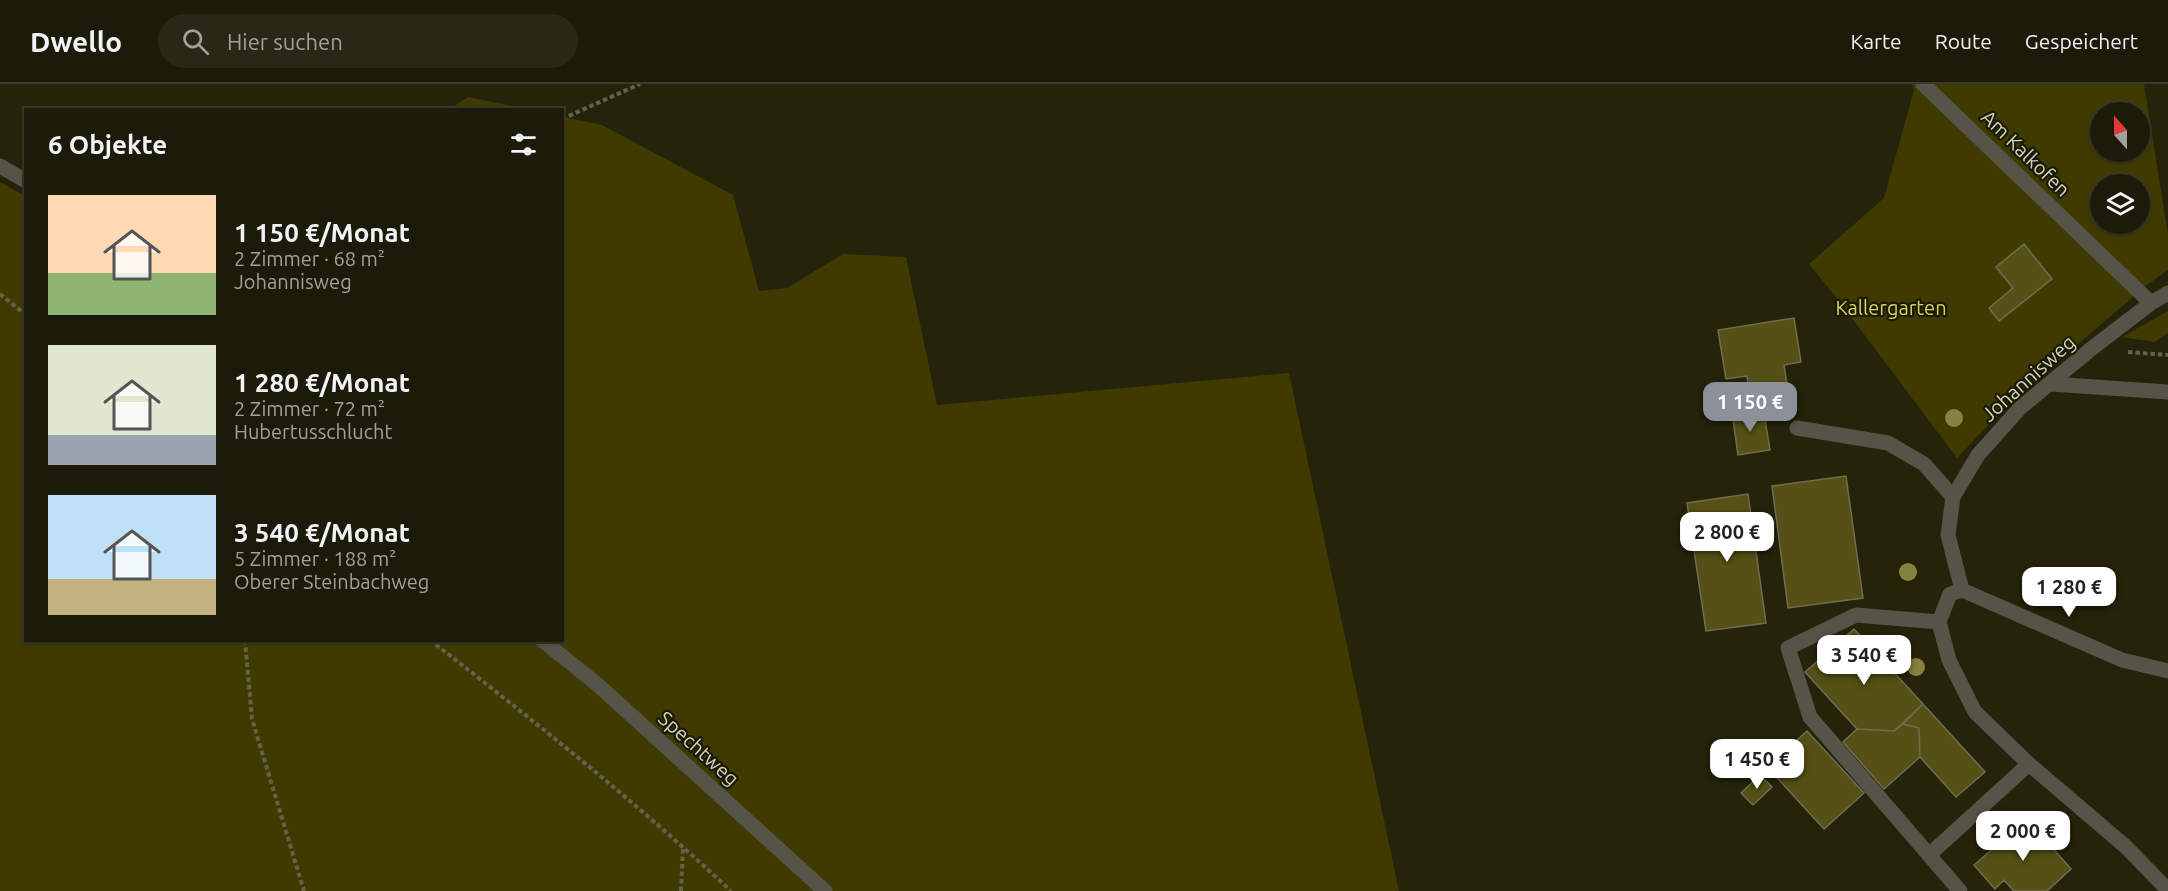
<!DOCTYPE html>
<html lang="de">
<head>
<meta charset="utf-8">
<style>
  :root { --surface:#1c1a08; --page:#292716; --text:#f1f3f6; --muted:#a0a19c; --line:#3a3829; --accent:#8c9099 }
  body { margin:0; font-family:Ubuntu,sans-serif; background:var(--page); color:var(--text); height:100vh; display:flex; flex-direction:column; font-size:22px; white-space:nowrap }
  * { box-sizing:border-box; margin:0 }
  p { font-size:20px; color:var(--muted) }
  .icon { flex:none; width:33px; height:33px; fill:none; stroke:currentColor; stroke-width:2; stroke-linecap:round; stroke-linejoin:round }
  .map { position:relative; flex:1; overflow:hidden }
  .panel { position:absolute; left:24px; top:24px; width:540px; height:534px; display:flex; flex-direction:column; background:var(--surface); border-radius:0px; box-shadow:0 2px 4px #0004,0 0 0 2px var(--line) }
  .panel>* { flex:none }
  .needle { width:39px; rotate:339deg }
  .buttons { position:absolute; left:2090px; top:18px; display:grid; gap:12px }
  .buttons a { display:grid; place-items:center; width:60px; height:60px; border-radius:50%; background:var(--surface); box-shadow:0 2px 4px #0004,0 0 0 2px var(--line); font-size:30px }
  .price { position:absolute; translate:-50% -51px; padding:0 14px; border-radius:12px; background:#fff; color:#222; font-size:20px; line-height:39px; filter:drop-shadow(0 2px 3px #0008) }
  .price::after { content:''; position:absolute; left:50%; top:36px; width:18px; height:14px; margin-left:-9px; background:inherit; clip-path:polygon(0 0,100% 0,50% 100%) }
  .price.selected { background:var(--accent); color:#fff }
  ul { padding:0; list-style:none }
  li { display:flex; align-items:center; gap:18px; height:150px; padding:0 24px }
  li span { display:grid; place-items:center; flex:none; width:168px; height:120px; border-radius:0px; color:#555 }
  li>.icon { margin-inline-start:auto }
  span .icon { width:72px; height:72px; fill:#fffc; stroke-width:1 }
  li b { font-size:26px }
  h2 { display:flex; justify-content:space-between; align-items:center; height:72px; padding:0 24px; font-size:26px }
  header { display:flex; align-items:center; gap:36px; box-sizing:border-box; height:84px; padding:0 30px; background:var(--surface); border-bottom:2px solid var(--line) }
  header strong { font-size:28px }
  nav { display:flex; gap:33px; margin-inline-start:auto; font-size:21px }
  .search { width:420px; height:54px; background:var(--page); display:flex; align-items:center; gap:15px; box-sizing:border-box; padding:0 21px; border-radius:33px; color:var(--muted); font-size:22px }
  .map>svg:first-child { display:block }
</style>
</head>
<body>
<header>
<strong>Dwello</strong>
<div class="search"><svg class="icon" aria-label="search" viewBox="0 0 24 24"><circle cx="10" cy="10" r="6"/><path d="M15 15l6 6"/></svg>Hier suchen</div>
<nav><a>Karte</a><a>Route</a><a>Gespeichert</a></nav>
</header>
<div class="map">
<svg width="2168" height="807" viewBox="0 0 2168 807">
  <rect width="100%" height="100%" fill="#25230a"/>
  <!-- green -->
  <path fill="#3f3b00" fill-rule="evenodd" d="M1912,0H2144L2168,151V186L2147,201L2009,319L1957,374L1836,213L1809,180L1884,114L1914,6ZM2100,28H2139V68H2100ZM2100,100H2139V140H2100Z
    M468,13L528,25H450Z
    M563,33L602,41L733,111L759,207L787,204L843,170L906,173L937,321L1289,289L1399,807H0V98L25,112L26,556H562Z
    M2168,227V249L2154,258L2122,253Z"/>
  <!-- building -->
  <path fill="#555116" stroke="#6f6d52" stroke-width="1.5" d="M2024,160L2052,195L1999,237L1989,224L2013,204L1996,183Z
    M1794,234L1801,278L1784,281L1791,326L1753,332L1747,292L1726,295L1718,246Z
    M1752,326L1753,332L1764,330L1770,366L1738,371L1732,329Z
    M1846,392L1863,514L1788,524L1772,402Z
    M1748,410L1766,539L1706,547L1687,419Z
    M1854,545L1923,620L1894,647L1857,645L1805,588Z
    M1923,620L1985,688L1956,713L1920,673L1919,644L1903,640Z
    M1903,640L1919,644L1920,673L1884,705L1843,658L1857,645L1894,647Z
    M1807,647L1864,709L1824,745L1767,683Z
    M1760,691L1772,703L1753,721L1741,709Z
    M2027,735L2071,785L2047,807H2014L2004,796L1995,805L1974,781Z"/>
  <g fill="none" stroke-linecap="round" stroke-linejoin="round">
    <!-- path -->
    <path stroke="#63624c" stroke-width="4" stroke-dasharray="4.5 3" stroke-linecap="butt" d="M562,35L640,0
      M0,210L26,231
      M2128,268L2168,271
      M245,556L252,635L304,807
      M430,556C533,636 636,718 731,807
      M681,807L683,763"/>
    <!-- lane -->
    <path stroke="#545448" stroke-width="15" d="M1797,344L1888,359L1924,380L1953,413
      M1939,538L1856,531L1788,564L1810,633L1960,807
      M1929,771L2029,680"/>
    <!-- street -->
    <path stroke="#545448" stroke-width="15" d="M1923,0L2151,219
      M0,82L26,97
      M2051,300L2168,308
      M1962,506L1950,510L1939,538L1949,576L1975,628L2029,680L2125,762L2168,806
      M1962,506L1948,451L1953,413L1978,371L2020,324L2091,265L2151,219L2168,209
      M1962,506L2122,576L2168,587
      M542,556L598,601L825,807"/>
  </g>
  <!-- trees -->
  <g fill="#87823d">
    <circle cx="1954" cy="334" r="9"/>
    <circle cx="1908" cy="488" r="9"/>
    <circle cx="1916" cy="583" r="9"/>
  </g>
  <g text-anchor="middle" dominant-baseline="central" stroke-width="4.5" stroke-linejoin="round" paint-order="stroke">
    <!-- street labels -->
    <g font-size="20" fill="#d3d3c4" stroke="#1b1a02">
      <text transform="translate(2026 69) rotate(44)">Am Kalkofen</text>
      <text transform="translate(2028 294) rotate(-42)">Johannisweg</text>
      <text transform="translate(699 664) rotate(42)">Spechtweg</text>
    </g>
    <!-- park labels -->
    <g font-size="20" fill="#d7d067" stroke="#1b1a02">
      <text x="1891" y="223">Kallergarten</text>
    </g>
  </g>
</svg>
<div class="buttons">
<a><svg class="needle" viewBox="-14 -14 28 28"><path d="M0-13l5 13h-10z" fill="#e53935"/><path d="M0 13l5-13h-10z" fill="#a0a19c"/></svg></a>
<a><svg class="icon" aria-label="layers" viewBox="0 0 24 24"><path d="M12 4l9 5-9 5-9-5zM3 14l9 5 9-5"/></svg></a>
</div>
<b class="price selected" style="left:1750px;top:349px">1 150 €</b>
<b class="price" style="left:1727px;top:479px">2 800 €</b>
<b class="price" style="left:2069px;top:534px">1 280 €</b>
<b class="price" style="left:1864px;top:602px">3 540 €</b>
<b class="price" style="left:1757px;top:706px">1 450 €</b>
<b class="price" style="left:2023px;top:778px">2 000 €</b>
<section class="panel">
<h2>6 Objekte<svg class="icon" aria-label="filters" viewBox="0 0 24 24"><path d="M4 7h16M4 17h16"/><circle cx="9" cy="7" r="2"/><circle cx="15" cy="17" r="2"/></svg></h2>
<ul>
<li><span style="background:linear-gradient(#ffd9b3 65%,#8fb573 0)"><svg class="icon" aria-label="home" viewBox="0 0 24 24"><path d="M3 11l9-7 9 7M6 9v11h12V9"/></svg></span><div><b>1 150 €/Monat</b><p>2 Zimmer · 68 m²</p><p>Johannisweg</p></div></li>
<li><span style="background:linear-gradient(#dfe7d0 75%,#9aa5b1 0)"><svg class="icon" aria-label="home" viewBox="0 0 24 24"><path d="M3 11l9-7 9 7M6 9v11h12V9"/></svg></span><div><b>1 280 €/Monat</b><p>2 Zimmer · 72 m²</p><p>Hubertusschlucht</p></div></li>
<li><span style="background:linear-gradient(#bfe0f5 70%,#c2b280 0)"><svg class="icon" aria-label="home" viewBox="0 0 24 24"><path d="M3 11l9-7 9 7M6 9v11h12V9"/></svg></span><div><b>3 540 €/Monat</b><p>5 Zimmer · 188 m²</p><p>Oberer Steinbachweg</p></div></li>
</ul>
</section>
</div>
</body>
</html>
